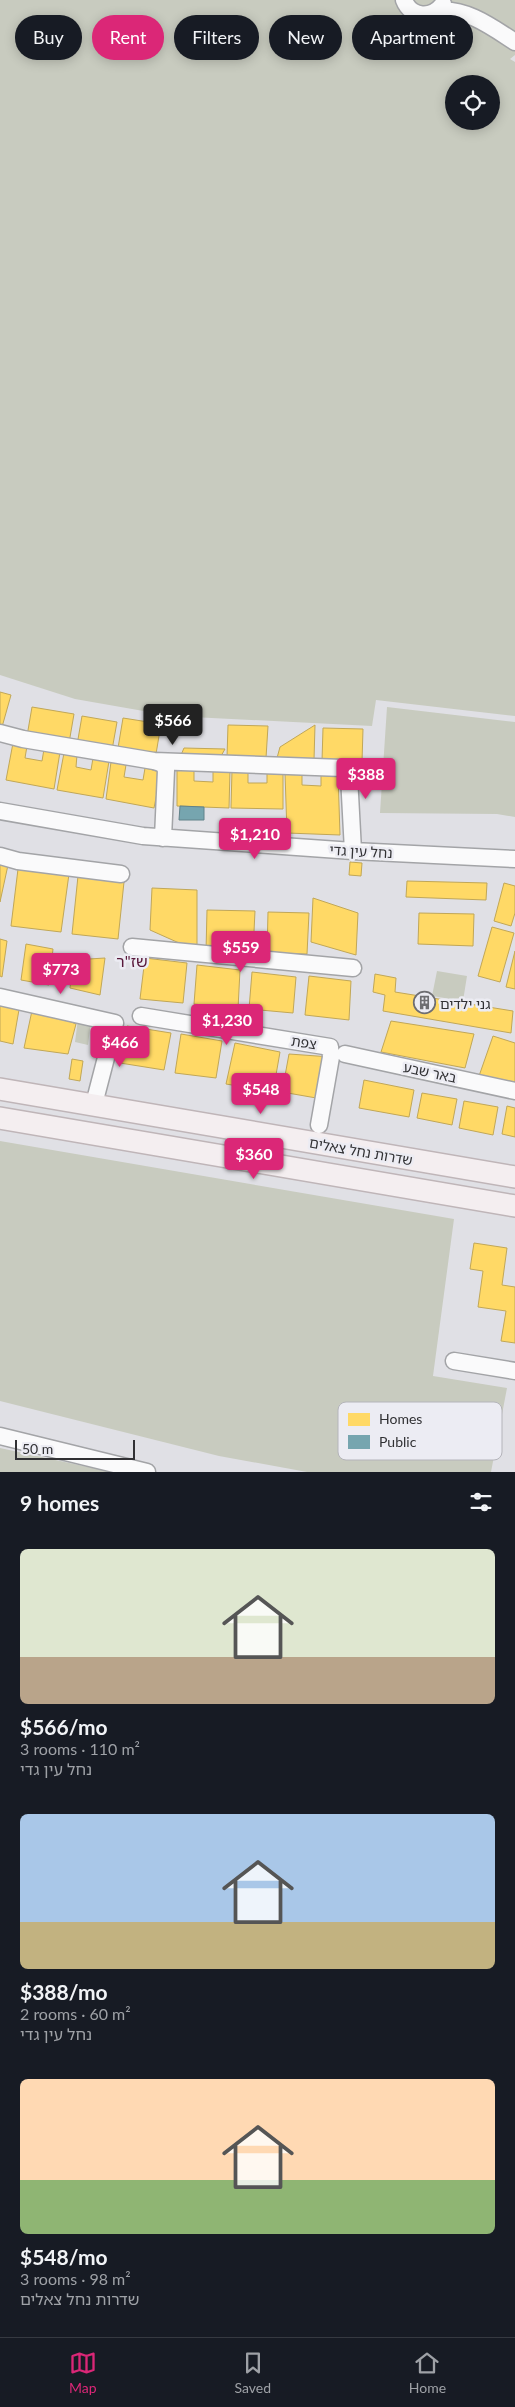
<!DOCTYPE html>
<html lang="en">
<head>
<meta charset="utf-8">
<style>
  :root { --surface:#171b24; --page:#20242c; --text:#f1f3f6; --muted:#9ea1a6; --line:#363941; --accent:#db2777 }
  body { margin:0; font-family:Lato,"Noto Sans Hebrew",sans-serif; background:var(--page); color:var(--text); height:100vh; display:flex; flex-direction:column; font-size:19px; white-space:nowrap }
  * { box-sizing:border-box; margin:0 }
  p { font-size:16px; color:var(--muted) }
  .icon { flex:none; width:28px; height:28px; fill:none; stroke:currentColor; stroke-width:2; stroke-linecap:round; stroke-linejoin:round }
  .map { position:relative; height:1472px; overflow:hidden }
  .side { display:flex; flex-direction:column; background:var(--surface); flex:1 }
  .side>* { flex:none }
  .hud { position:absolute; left:15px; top:15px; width:485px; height:45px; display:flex; gap:10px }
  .controls { position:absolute; left:445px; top:75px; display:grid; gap:10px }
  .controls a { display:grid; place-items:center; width:55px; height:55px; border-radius:50%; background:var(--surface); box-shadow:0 2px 12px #0003; font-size:25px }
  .scale { position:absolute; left:15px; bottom:12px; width:120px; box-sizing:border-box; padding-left:5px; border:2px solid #313134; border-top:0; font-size:14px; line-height:18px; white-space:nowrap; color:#313134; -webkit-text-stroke:4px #ececf3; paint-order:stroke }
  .price { position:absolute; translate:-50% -42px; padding:0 11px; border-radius:5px; background:var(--accent); color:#fff; font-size:16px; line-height:32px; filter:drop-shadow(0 1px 2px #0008) }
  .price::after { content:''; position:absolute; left:50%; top:30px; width:15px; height:11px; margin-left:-8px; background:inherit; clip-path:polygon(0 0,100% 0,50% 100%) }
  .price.on { background:#222; color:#fff }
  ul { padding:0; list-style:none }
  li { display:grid; align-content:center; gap:10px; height:265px; padding:0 20px }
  li span { display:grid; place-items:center; height:155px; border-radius:8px; color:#555 }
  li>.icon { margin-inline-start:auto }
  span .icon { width:90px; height:90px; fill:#fffc; stroke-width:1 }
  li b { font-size:21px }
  h2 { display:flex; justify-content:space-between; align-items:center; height:60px; padding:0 20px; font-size:21px }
  .chip { padding:0 18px; border-radius:22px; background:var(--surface); box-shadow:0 2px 12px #0003; font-size:18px; line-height:45px }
  .chip.on { background:var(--accent); color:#fff }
  .tabs { display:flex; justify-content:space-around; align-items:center; height:70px; border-top:1px solid var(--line); background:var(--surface); font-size:14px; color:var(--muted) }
  .tabs a { display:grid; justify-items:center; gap:2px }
  .tabs .on { color:var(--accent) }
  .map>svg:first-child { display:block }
</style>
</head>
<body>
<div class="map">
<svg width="515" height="1472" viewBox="0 0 515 1472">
  <rect width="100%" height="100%" fill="#e0e0e5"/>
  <!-- green -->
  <path fill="#c8cbbf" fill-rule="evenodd" d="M0,0H515V55L510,59L515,62V716L376,700L372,726L172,716L75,699L0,675ZM454,84H491V121H454Z
    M387,707L515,722V817L497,814L380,813Z
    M437,971L467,976L463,1001L432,996Z
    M78,1019L91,1021L88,1045L75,1042Z
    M0,1141L454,1219L433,1376L507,1388L491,1472H307L219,1456L0,1401Z
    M0,1448L111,1472H0Z"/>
  <!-- homes -->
  <path fill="#ffd966" stroke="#c1a757" d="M0,692L11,695L2,727L0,726Z
    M32,707L74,714L69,743L27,736Z
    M82,716L117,722L112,750L77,745Z
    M123,718L161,724L156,754L118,748Z
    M228,725L268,726L266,758L227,757Z
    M315,725L314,760L277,758L280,747Z
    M323,728L363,729L362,762L322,761Z
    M13,743L27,746L25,758L42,761L44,749L60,752L54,789L6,780Z
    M184,748L225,749L221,756L181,755Z
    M64,753L77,755L76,767L91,770L93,758L109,761L103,798L57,790Z
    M111,762L126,765L124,777L143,780L145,768L161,772L154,808L106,799Z
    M177,769H194V781L213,782V769L230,770L229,808L177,806Z
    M232,770L248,771V783H267V771L283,772V809L231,808Z
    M285,773H302V785L321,786V773L338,774L340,835L287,833Z
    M350,862L362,863L361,876L349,875Z
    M0,863L8,865L0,902Z
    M18,869L69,874L61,932L11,926Z
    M78,876L124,882L118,939L72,934Z
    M407,881L487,883L486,900L406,897Z
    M504,883L515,886V913L511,926L494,921Z
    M152,888L197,890V951L150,930Z
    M313,898L358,913L356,955L311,942Z
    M207,910L255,911L253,952L206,951Z
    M268,912L309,913L307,954L267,953Z
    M419,913L474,914L473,946L418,944Z
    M492,927L514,933L500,982L478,976Z
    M0,939L7,941L2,977L0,976Z
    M26,944L53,949L49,985L21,980Z
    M515,951V989L506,987Z
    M105,958L100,995L70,988L73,960Z
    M145,958L187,963L183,1003L140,999Z
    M197,965L240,970L238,1009L194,1004Z
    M252,972L296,977L293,1013L249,1009Z
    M375,974L396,978L395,992L513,1011L511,1033L383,1011L385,995L373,992Z
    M309,976L351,981L349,1020L305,1015Z
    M0,1001L20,1004L13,1044L0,1041Z
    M33,1006L76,1024L68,1054L24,1048Z
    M391,1021L474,1034L465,1068L381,1052Z
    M127,1026L171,1033L164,1070L120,1063Z
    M181,1034L222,1041L216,1078L175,1073Z
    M493,1036L515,1043V1082L479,1076Z
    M235,1043L280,1052L273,1092L226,1084Z
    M289,1054L331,1057L322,1099L282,1092Z
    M72,1059L83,1061L80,1081L69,1079Z
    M364,1080L414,1090L409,1117L359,1108Z
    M422,1093L457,1099L452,1125L417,1118Z
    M464,1101L498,1107L493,1135L459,1128Z
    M507,1106L515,1108V1137L502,1134Z
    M474,1243L507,1248L502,1285L515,1287V1343L501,1341L506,1311L478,1307L483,1271L470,1269Z"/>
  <!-- public -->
  <path fill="#76a5af" stroke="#61828a" d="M180,806L204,807V820H179Z"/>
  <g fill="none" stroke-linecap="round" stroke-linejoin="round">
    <defs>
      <path id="minor" d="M404,0C411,18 432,19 443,4
        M437,11C465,7 492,27 515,42
        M0,733L23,739L154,761L343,768L348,771L349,776L353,851
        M154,761L163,764L166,770L163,838
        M0,811L143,836L353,851L515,859
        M0,856L18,861L121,874
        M132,947L353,968
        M0,997L115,1023L94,1104
        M141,1016L330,1047L331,1057L319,1125
        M345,1054L515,1091
        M454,1361L515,1371
        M0,1436L147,1472"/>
      <path id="major" d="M0,1089L515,1177
        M0,1118L515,1206"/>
    </defs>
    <!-- minor casing -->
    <use href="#minor" stroke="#a3a4a7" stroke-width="19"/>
    <!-- major casing -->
    <use href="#major" stroke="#bfb5b8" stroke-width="24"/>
    <!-- minor -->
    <use href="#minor" stroke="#fafafb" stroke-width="16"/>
    <!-- major -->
    <use href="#major" stroke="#f4eef0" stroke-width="21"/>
  </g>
  <!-- icons -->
  <defs>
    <symbol id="building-ring" viewBox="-11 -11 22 22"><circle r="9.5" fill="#ececf3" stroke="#6e6e72" stroke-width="1.5"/><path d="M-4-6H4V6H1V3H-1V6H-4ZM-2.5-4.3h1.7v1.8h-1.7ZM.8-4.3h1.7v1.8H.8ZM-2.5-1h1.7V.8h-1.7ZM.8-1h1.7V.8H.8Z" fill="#6e6e72"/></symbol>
  </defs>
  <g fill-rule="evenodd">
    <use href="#building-ring" x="412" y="990" width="25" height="25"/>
  </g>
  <g text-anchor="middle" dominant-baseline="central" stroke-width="5" stroke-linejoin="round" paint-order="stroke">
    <!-- street labels -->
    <g font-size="14" fill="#313134" stroke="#ececf3">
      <text transform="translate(361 851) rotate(3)">נחל עין גדי</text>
      <text transform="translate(304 1042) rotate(9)">צפת</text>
      <text transform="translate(430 1072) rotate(12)">באר שבע</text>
      <text transform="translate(361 1151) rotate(10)">שדרות נחל צאלים</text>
    </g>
    <!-- poi labels -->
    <g font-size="14" fill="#313134" stroke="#ececf3" text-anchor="start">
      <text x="440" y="1003">גני ילדים</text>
    </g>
    <!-- quarter labels -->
    <g font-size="16" fill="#59193b" stroke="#ececf3">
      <text x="132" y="960">שז"ר</text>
    </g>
  </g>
  <!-- legend -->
  <rect x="338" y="1402" width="164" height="58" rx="8" fill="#ececf3" stroke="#b4b4ba" stroke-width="1"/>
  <rect x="348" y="1413" width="22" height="13" fill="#ffd966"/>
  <rect x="348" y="1435" width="22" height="14" fill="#76a5af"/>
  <g font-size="14" fill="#313134">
    <text x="379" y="1424">Homes</text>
    <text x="379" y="1447">Public</text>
  </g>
</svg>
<div class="controls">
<a><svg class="icon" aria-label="locate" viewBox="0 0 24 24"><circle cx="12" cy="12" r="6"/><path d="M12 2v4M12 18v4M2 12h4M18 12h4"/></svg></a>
</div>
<div class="scale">50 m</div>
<b class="price on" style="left:173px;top:746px">$566</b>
<b class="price" style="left:366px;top:800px">$388</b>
<b class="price" style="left:255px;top:860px">$1,210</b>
<b class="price" style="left:241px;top:973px">$559</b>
<b class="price" style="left:61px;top:995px">$773</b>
<b class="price" style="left:227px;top:1046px">$1,230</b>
<b class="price" style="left:120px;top:1068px">$466</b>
<b class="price" style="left:261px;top:1115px">$548</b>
<b class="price" style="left:254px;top:1180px">$360</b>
<div class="hud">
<a class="chip">Buy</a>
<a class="chip on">Rent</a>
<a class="chip">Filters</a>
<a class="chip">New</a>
<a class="chip">Apartment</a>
</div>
</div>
<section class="side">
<h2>9 homes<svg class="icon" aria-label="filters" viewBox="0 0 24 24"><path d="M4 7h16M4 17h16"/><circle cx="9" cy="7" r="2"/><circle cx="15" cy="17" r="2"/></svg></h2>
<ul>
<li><span style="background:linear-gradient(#dfe7d0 70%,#b9a48a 0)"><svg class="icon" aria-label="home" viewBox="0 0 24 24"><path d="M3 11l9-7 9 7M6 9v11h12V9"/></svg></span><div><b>$566/mo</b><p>3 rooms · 110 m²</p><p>נחל עין גדי</p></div></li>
<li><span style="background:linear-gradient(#a9c7e8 70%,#c2b280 0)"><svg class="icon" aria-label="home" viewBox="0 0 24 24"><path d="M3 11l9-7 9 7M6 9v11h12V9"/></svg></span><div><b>$388/mo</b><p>2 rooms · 60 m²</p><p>נחל עין גדי</p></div></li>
<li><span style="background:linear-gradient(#ffd9b3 65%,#8fb573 0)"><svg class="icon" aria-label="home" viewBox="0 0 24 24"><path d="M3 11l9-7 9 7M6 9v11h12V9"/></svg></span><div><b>$548/mo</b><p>3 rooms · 98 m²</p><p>שדרות נחל צאלים</p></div></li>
</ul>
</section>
<nav class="tabs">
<a class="on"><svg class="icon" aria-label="map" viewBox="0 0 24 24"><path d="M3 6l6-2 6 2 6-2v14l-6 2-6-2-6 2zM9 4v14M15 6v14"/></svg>Map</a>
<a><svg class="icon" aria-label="saved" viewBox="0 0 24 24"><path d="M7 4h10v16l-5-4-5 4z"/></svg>Saved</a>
<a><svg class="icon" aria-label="home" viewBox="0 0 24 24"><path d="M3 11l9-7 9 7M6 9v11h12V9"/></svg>Home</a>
</nav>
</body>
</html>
